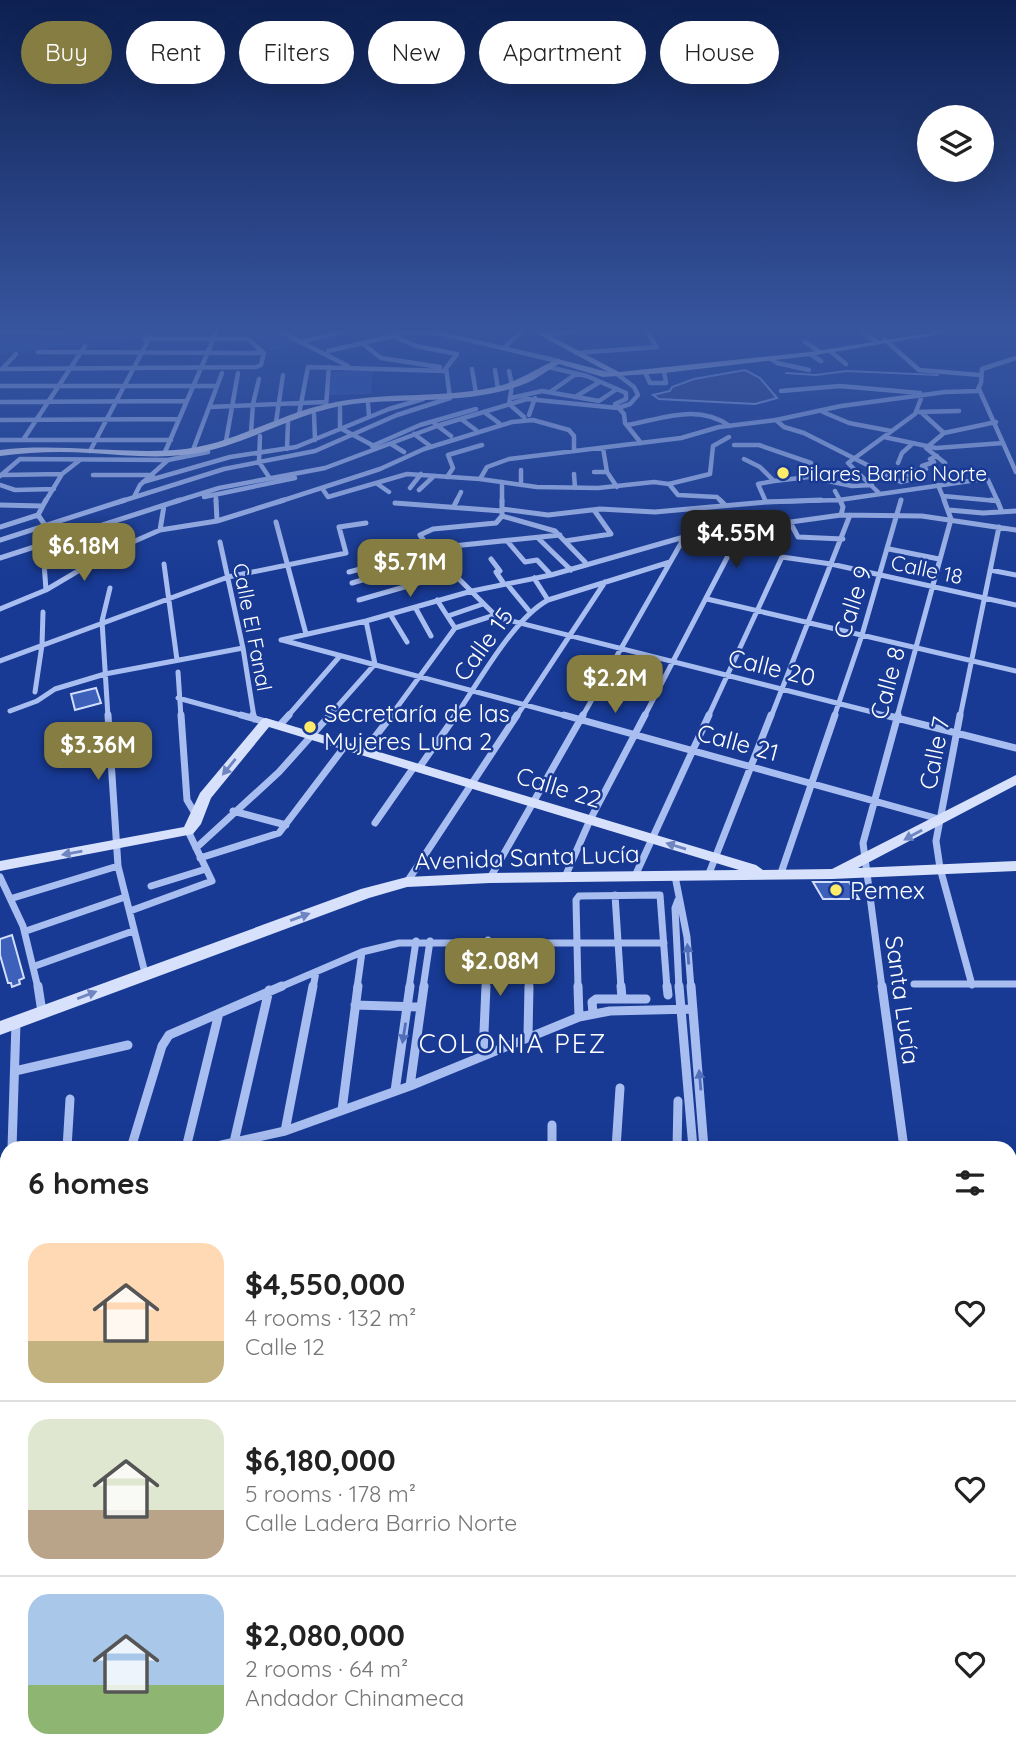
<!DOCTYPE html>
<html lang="en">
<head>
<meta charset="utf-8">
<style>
  :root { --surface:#fff; --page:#f6f6f6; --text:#222; --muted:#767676; --line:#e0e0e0; --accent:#857d42 }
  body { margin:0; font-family:Quicksand,sans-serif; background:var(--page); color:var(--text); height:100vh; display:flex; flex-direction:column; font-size:26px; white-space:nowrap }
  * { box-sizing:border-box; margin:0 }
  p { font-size:23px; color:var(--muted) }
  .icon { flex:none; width:38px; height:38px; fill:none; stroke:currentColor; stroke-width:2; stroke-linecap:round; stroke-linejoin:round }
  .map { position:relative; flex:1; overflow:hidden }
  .side { position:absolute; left:0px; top:1141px; width:1017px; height:623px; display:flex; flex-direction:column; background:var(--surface); border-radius:21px 21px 0 0; box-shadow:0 7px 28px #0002 }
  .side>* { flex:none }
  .banner { position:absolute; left:21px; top:21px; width:975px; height:63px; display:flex; gap:14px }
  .tools { position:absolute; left:917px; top:105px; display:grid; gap:14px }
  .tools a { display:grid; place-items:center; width:77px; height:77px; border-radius:50%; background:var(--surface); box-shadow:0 7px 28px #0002; font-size:35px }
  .price { position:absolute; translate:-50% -60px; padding:0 16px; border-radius:14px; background:var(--accent); color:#fff; font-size:23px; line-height:46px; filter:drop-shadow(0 2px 4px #0008) }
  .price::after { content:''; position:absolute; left:50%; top:42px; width:21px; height:16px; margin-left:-10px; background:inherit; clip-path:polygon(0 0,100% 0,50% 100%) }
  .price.selected { background:#222; color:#fff }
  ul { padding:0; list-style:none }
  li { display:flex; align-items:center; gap:21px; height:175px; padding:0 28px }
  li+li { border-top:2px solid var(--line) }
  li span { display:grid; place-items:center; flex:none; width:196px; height:140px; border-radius:21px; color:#555 }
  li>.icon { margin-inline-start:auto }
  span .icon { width:84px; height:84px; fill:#fffc; stroke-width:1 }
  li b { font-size:30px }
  h2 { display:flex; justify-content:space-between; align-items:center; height:84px; padding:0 28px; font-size:30px }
  .pill { padding:0 24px; border-radius:32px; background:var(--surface); box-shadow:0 7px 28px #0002; font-size:24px; line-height:63px }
  .pill.selected { background:var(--accent); color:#fff }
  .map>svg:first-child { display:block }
</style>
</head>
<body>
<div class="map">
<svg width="1016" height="1764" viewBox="0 0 1016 1764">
  <rect width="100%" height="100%" fill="#183a94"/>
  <!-- green -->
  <path fill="#2c52b3" d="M70,332H177L0,354V336L18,337Z
    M244,332H275L291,339C286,348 280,351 270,350L257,337Z
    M373,370L371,394L329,395L332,372Z
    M1010,1524L1016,1530V1731L1010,1730Z"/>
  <!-- water -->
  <path fill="#2b4387" stroke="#9cb6f3" stroke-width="2" d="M745,370L760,378L777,398L755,404L659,399L653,395L670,391L672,387L694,379Z"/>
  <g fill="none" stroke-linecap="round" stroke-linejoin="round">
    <!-- stream -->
    <path stroke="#9cb6f3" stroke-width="2" d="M786,373L816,375L847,371L938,375"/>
    <!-- river -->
    <path fill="#2b4387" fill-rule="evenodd" d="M1010,1369L1016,1371V1393L1010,1391Z
      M0,1447L7,1450V1485L0,1482Z"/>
  </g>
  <!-- building -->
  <path fill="#3d60bb" stroke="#d0ddfb" stroke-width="2" d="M96,688L101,703L75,710L71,694Z
    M813,882H849L859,899H823Z
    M12,935L24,978L19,980L20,984L12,987L11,983H8L0,955V939Z
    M819,1757H861L870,1764H819Z"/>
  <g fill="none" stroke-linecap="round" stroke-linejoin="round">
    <!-- street-far4 -->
    <path stroke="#a9bef0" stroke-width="4.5" d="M3,332H63
      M281,332L348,366
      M393,332L438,333L558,361
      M647,332L657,347
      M862,332L876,341
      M544,334L573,332
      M884,339L919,370L981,375
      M300,342L342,332
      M805,342L820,352
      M362,343L381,358L440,367
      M505,347L521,332
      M328,351L393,336
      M830,351L846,364
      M38,352L264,353
      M576,353L657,347
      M810,354L821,361
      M771,359L777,363L809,370
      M548,367L587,376L626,393V399L615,404
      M2,369L256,367L261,365L264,353L248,339H144
      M2,369L16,354
      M472,369L476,393
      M495,370L498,389
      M509,371L512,385L509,404L524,417
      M645,372L650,383H666L664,371
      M0,386H216
      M979,389L1016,472
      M781,391L840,386L920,393
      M550,392L576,374
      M575,397L598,383
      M511,398L542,391L599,401L617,389
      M0,402L186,401
      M368,404L369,416
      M326,406L329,367
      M210,407L325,402
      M340,407V428L374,446
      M618,407L624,414L625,423L641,443
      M484,412L499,423
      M823,412L849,423L891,431
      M917,412L959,411
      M922,413L944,433
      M299,414L308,367L446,371
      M314,414L315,440
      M529,415L535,398
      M461,419L476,430
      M0,420L179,419
      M776,420L784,427L804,433L901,482L913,479L906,473L926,469L922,466L934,462L930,459L937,456
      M276,422L283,375
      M435,424L451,436
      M627,425C663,419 697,403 730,426
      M251,432L253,404L259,379
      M414,434L429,445
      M260,436L259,462L269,477
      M884,437L936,448L1003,443
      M0,440H171
      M23,440L85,346
      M226,441L238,373
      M391,444L404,452
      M734,445H759L811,463
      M372,446L420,425L476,409
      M603,448L607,472L617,487
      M287,449L288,422
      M193,450L222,373
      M90,451L150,337
      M165,452L216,333
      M744,459L760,467L774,481L758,484L766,502
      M898,463L902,453L911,445
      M945,463L926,448L944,433L996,422
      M521,470V485
      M594,472H607
      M574,474L575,488
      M3,475L62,474
      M93,475H153
      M0,476L20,459L168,460L208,452
      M447,477L453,468L448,455L482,445
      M480,479L487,467L509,459L681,438L719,427L776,420L841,406L945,392L977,391L981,383L982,369L1016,358
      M774,481L809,477L852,486L872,485
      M143,482L230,457L296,447L389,409L423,399
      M502,482V502
      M376,483L389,492
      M669,484L678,495L717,497L722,502
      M0,485L15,490L54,489
      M938,485L945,502
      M322,488L328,497L407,474L480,479L537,487L598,488L654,482L669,484L710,474L713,446L729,437
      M410,488L421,474
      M419,490L434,476
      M835,491L841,502
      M879,493L848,463L915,414L922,396
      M216,495V502
      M943,496L997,501
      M134,497L140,485L168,460
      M204,497L295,478
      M45,502L62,474L80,460
      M119,502L224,469L315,451L397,415L450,398L446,368L457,354L416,346L393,336V332
      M174,502L219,488L325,468L437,426L527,399L618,408L630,404L638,395L634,387L617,374
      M278,502L380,469L424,449L512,422L533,420L569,430L574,436V450
      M456,502L461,492
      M763,502L839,500L984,479L988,480L998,502"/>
    <!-- street-far3 -->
    <path stroke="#a9bef0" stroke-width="5" d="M216,500L217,521
      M502,500V516L496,523L433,529L420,535L430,550L495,615L504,619L892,717
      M720,500L726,506
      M840,500L843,507L841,515
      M991,500L997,501
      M997,500L1002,512
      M395,503L502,511
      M0,505L42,506
      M454,506L457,500
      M502,509L548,515L600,509L655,512L766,502L821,500
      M949,510L983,513L1016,511
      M38,515L46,500
      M502,516L555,531L585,562
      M276,522L306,634
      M790,522L798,537L843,539
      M0,527L38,515L45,525
      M160,530L164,506
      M539,539L571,570
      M0,540L125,500
      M56,541L77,543L109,534L110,552
      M565,541L611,534L594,510
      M220,542L243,648L254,717
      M508,542L525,562L537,560L551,575
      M889,549L939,559
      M0,558L180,500
      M491,559L500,571L496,572L504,584
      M44,563L46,590
      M164,564L177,660
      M990,570L1016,575
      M349,572L443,547L560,535
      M534,578L548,600
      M352,583L438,558
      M507,584L530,612
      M707,599L1016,671
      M359,600L453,573
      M437,600L455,628
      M415,607L431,636
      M0,609L46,590L110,552L160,530L217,521L284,500
      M390,614L407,642
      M448,616L483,604
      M281,640L366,621L472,591L551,575L684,537L841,515L922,516L1016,530
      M282,640L570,717
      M0,661L228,577L346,553L339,527L366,523
      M178,672L181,717
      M35,692L42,645L43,612
      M178,698L247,717
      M10,711L37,701L55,689L105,674L243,648
      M108,717L102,621L110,588
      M287,717L340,656
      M328,717L375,664L366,621
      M390,717L455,628L495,615
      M455,717C478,683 513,619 548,600L670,562
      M516,717L605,582
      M582,717L684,538
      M644,717L742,529
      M708,717L782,557L831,564L1016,605
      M771,717L850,515
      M834,717L862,635L901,500
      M897,717L951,519L944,500
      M960,717L999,527"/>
    <!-- street-far2 -->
    <path stroke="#a9bef0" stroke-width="7" d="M108,715L118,866L145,973
      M181,715L187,800L196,815
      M241,715L266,722
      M253,715L254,719
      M564,715L939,819
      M885,715L1016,748
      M960,715L936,841L940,868L972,985
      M279,726L289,715
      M364,751L392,715
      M419,768L456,715
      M233,811L286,825
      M375,823L414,767
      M196,848L279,772L330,715
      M200,858L279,833L345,746
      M781,873L835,715
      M635,876L709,715
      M675,876L687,937L691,988
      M708,876L771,715
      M0,877L23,926L38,988
      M565,877L590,820L645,715
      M490,878L583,715
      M407,882L517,715
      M151,886L206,869
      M615,895L621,988
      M13,898L118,866
      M678,900L675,908L679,988
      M130,911L212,881L188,831
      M26,931L125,897
      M35,966L133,931
      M914,984H1016
      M278,988L362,952L399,943H664
      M313,988L316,972
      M357,988L362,952
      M409,988L416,941
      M423,988L430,941
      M486,988L488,940
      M529,988V942
      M578,988L576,900L579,896L660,895L667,988
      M882,988L863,843L898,715"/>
    <!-- street-far1 -->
    <path stroke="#a9bef0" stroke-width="9" d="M38,986L42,1012
      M578,986L579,1017
      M621,986L622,998
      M667,986L668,995
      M679,986L693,1148
      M691,986L704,1148
      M882,986L904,1148
      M355,1005L420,1007
      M593,1013L592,1002L596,999H646
      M528,1036L529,986
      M483,1055L486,986
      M15,1071L128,1045
      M410,1086L424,986
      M395,1091L410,986
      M342,1110L358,986
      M552,1125V1148
      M285,1131L313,986
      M234,1142L269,990
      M12,1148L16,1023
      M67,1148L70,1099
      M131,1148L162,1046L169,1035L282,986
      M186,1148L219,1013
      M208,1148L285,1131L410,1086L579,1017L610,1011L693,1009
      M616,1148L620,1088
      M677,1148L678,1101
      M0,1163L7,1160
      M0,1212L7,1190
      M0,1266L7,1269"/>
    <!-- street -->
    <path stroke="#a9bef0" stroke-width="10" d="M0,1749L7,1754
      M11,1757L26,1764
      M945,1757L982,1764
      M379,1764L387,1757"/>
    <!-- secondary -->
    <path fill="#d7e1fb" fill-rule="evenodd" d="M534,332H543L619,372L810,352L936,332H952L810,356L664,373L603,377L559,364C548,370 538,378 527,383C473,405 410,397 353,404C296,411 247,446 191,454C158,459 124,455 90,453C60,451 30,452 0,456V450C59,443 116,454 175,450C229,447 275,415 327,404C382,391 440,399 495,387C521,381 536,368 558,359L608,372Z
      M266,718L756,865L763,870L832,869L1016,775V785L858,868L1016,861V871L832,879L490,883L407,887L369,898L0,1035V1021L361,889L407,877L490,873L739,870L269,727L211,798L201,824L193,834L0,871V861L184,827L200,793L262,719Z"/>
  </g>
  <!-- one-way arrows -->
  <defs><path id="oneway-solid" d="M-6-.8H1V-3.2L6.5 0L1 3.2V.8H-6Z" transform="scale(1.75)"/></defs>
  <g fill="#6e85c2">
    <use href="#oneway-solid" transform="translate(229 767) rotate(129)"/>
    <use href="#oneway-solid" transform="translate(913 835) rotate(151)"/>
    <use href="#oneway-solid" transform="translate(676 846) rotate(-163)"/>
    <use href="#oneway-solid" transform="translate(72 853) rotate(170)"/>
    <use href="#oneway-solid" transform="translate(300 917) rotate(-20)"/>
    <use href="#oneway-solid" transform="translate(87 995) rotate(-21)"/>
  </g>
  <g fill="#526fb9">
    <use href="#oneway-solid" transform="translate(688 954) rotate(-94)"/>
    <use href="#oneway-solid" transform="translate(404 1033) rotate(99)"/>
    <use href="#oneway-solid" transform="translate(700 1080) rotate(-95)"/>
  </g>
  <!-- sky -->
  <linearGradient id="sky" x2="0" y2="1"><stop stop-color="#0d2051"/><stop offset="0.57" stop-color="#37559f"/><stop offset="1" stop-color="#37559f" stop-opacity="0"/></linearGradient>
  <rect width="1016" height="579" fill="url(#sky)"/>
  <!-- markers -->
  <g fill="#ffec69" stroke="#183a94" stroke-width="2.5">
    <circle cx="783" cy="473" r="7"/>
    <circle cx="310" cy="727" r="7"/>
    <circle cx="836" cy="890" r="7"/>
  </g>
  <g text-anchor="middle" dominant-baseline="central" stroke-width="5" stroke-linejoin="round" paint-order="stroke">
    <!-- far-poi labels -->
    <g font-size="21" fill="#fff" stroke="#183a94" text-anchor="start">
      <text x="797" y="473">Pilares Barrio Norte</text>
    </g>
    <!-- far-street labels -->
    <g font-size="21" fill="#fff" stroke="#183a94">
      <text transform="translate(927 569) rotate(12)">Calle 18</text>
      <text transform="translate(253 627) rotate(79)">Calle El Fanal</text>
    </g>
    <!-- street labels -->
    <g font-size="24" fill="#fff" stroke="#183a94">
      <text transform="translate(852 602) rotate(-72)">Calle 9</text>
      <text transform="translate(483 644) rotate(-54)">Calle 15</text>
      <text transform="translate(772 667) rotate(14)">Calle 20</text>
      <text transform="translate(887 683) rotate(-75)">Calle 8</text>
      <text transform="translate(738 742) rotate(15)">Calle 21</text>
      <text transform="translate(934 753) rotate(-79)">Calle 7</text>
      <text transform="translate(559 787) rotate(17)">Calle 22</text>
      <text transform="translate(527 857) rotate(-2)">Avenida Santa Lucía</text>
      <text transform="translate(903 1000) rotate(82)">Santa Lucía</text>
    </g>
    <!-- poi labels -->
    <g font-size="24" fill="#fff" stroke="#183a94" text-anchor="start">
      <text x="324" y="713">Secretaría de las<tspan x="324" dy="28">Mujeres Luna 2</tspan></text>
      <text x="850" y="890">Pemex</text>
    </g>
    <!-- neighbourhood labels -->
    <g font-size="26" letter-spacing="2" fill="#fff" stroke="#183a94">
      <text x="513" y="1043">COLONIA PEZ</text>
    </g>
  </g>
</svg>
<div class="tools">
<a><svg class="icon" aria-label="layers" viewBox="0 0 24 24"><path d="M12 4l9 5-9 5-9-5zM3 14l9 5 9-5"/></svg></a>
</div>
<b class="price selected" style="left:736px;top:570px">$4.55M</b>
<b class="price" style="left:84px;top:583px">$6.18M</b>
<b class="price" style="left:410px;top:599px">$5.71M</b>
<b class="price" style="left:615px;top:715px">$2.2M</b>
<b class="price" style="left:98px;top:782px">$3.36M</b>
<b class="price" style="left:500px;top:998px">$2.08M</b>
<div class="banner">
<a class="pill selected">Buy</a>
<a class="pill">Rent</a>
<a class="pill">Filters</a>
<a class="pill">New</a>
<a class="pill">Apartment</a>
<a class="pill">House</a>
</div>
<section class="side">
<h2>6 homes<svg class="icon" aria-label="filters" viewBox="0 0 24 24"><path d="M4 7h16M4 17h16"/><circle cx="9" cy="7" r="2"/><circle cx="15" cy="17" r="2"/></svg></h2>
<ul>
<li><span style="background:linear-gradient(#ffd9b3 70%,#c2b280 0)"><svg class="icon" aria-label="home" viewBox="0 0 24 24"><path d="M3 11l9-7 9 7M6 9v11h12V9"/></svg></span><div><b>$4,550,000</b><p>4 rooms · 132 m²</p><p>Calle 12</p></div><svg class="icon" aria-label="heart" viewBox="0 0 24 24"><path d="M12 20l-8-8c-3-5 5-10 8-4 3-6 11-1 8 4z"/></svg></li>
<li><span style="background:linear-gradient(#dfe7d0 65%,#b9a48a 0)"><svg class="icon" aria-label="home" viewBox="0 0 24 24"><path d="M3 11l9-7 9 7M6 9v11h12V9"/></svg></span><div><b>$6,180,000</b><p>5 rooms · 178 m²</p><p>Calle Ladera Barrio Norte</p></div><svg class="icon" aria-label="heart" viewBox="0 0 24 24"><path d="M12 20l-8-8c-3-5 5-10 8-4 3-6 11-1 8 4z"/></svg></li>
<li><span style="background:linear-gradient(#a9c7e8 65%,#8fb573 0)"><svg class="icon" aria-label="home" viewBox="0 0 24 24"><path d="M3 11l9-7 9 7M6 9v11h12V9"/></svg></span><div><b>$2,080,000</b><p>2 rooms · 64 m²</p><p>Andador Chinameca</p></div><svg class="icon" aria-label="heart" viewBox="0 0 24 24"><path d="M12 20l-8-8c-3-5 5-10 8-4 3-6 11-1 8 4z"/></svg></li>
</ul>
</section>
</div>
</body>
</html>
